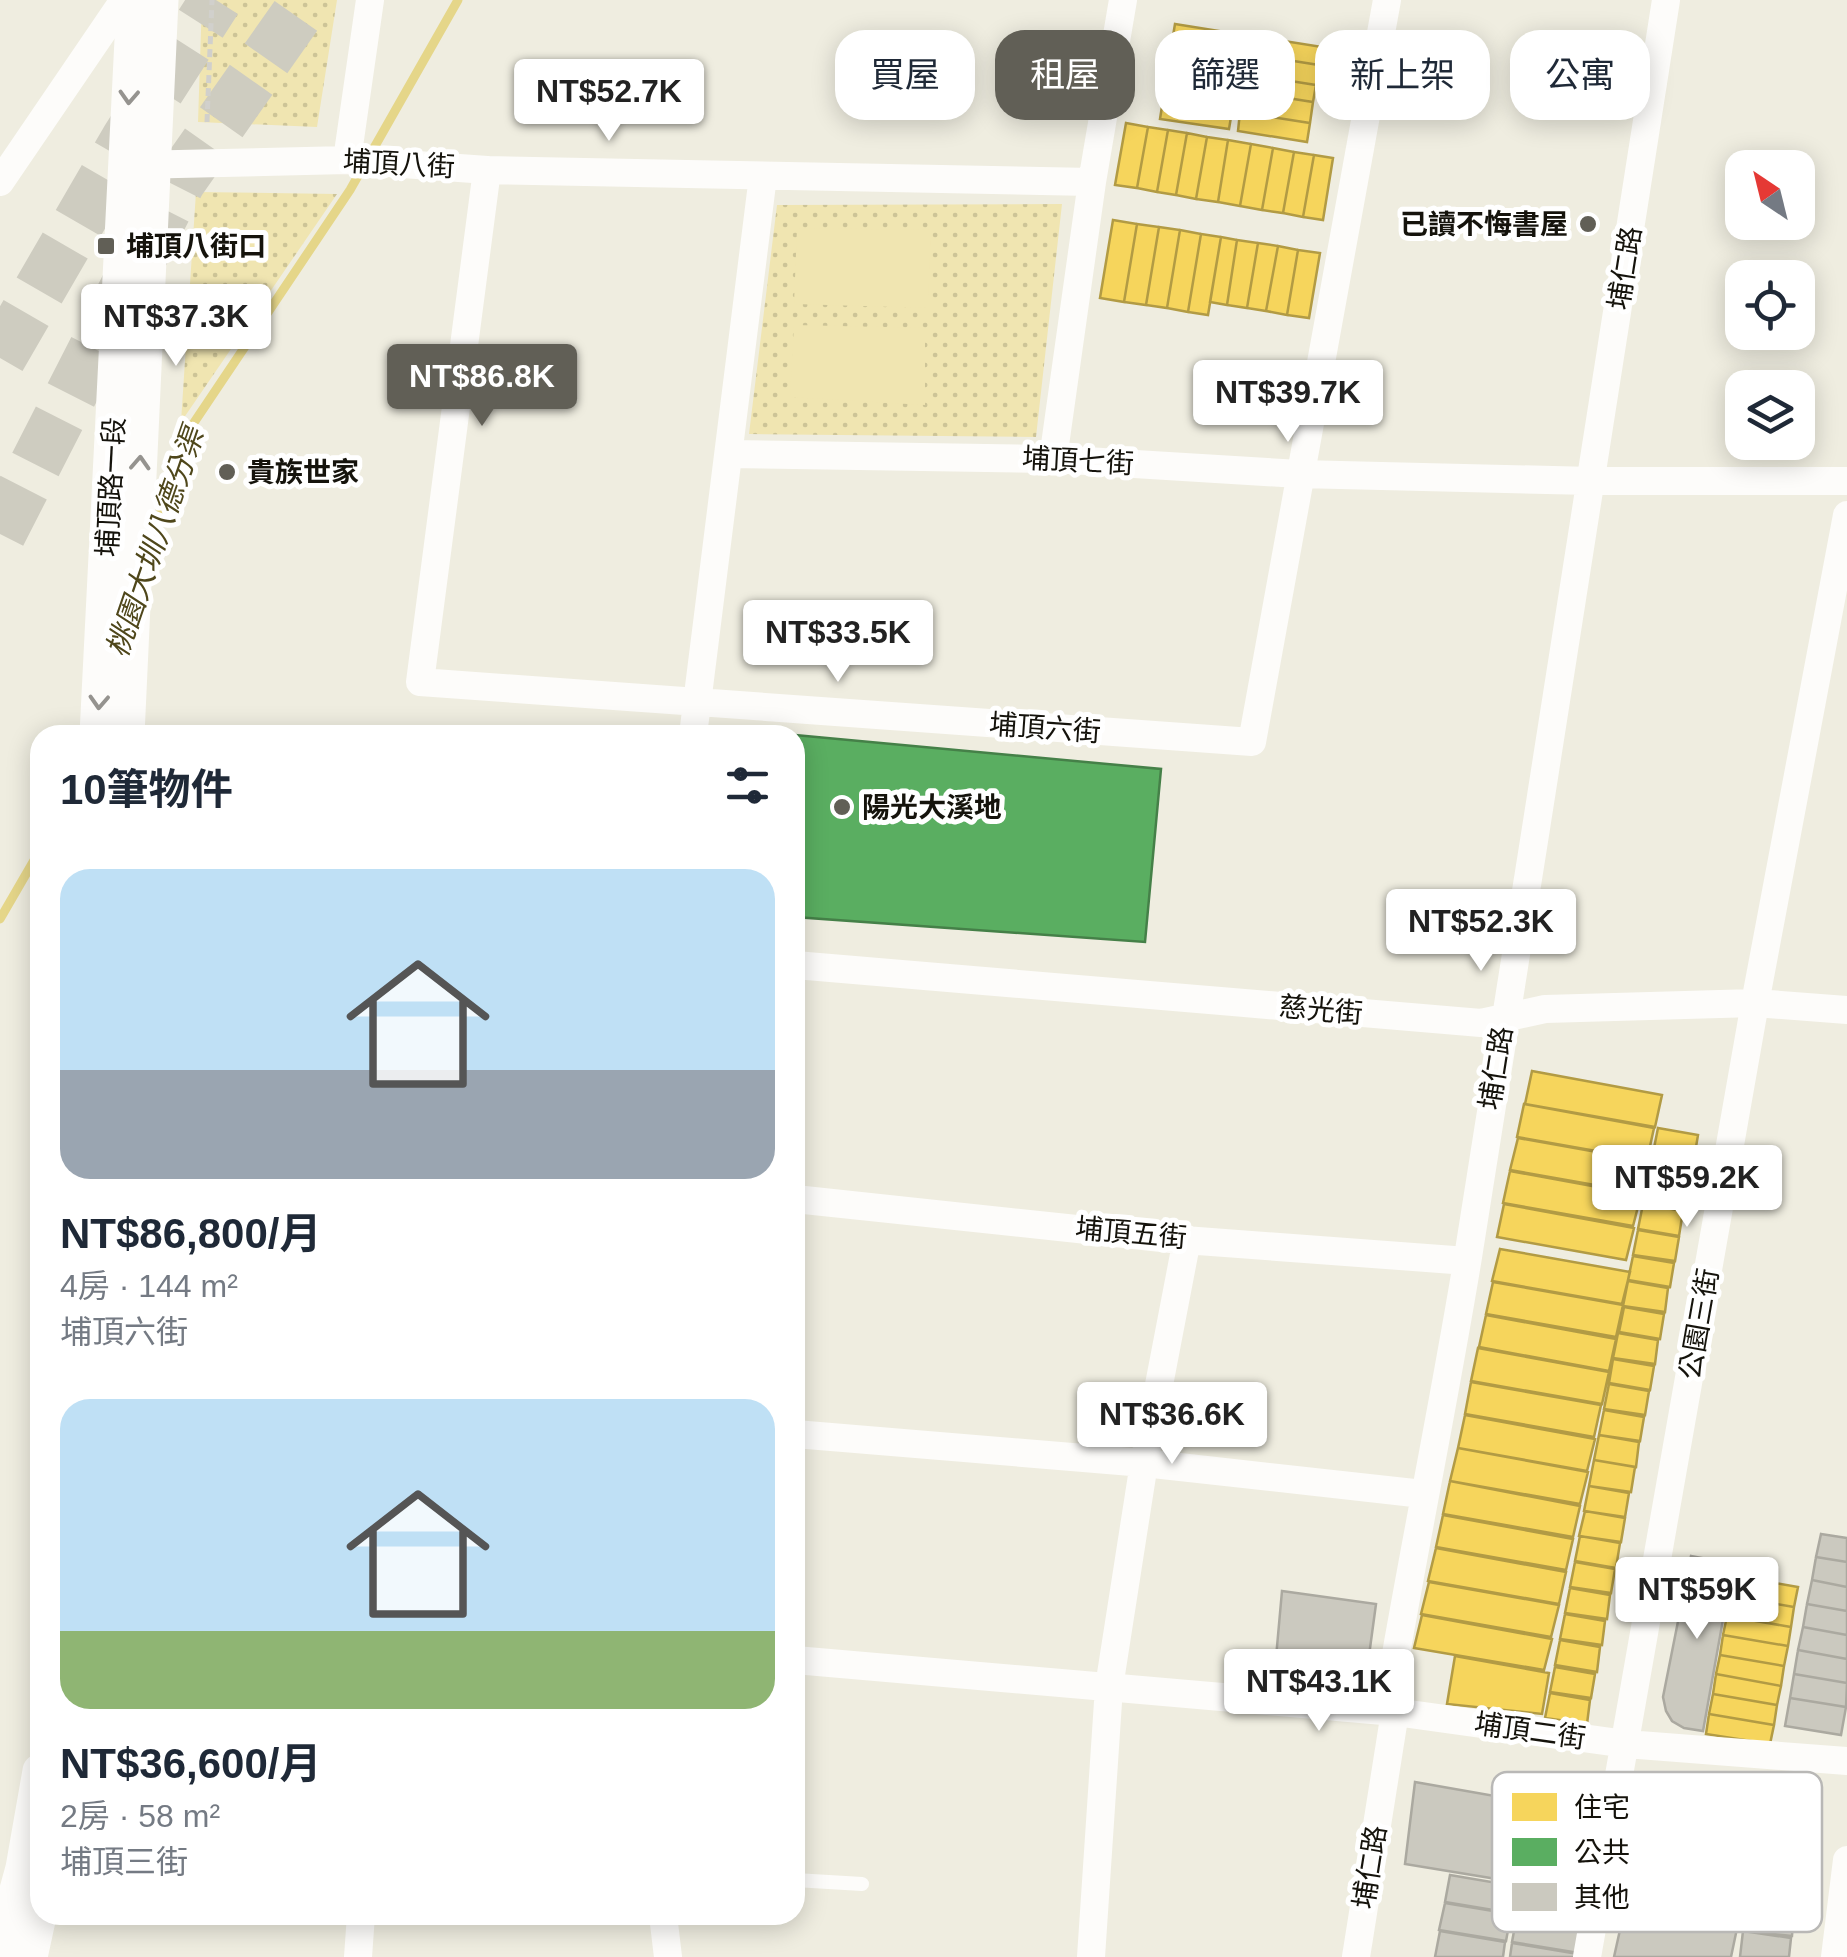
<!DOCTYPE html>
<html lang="zh-TW">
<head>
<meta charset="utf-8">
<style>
  :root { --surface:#fff; --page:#f2f2f3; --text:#1f2937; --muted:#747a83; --accent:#615f56 }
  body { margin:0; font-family:Helvetica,"Noto Sans TC",sans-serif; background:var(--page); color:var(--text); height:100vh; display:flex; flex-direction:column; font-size:38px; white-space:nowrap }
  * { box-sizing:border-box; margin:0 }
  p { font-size:32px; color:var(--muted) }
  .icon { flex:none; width:55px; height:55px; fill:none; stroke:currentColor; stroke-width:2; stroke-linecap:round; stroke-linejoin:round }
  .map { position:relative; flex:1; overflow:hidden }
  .side { position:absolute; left:30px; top:725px; width:775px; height:1200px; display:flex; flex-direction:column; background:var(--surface); border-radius:30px; box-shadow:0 5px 25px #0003 }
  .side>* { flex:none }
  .hud { position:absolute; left:835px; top:30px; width:860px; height:90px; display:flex; gap:20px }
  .needle { width:65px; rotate:325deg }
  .fabs { position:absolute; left:1725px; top:150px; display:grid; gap:20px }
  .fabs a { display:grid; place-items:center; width:90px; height:90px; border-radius:20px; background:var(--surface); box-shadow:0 5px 25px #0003; font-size:50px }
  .price { position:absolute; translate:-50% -85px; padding:0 22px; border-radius:10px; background:#fff; color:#222; font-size:32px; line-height:65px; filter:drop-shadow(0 2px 5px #0008) }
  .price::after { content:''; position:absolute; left:50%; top:60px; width:30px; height:22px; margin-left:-15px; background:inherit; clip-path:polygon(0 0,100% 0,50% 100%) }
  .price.selected { background:var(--accent); color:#fff }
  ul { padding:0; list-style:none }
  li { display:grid; align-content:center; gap:20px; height:530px; padding:0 30px }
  li span { display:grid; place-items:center; height:310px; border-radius:30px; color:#555 }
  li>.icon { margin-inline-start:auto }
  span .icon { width:180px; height:180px; fill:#fffc; stroke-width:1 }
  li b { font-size:42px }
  h2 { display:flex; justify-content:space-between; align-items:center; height:120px; padding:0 30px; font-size:42px }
  .tag { padding:0 35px; border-radius:30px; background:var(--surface); box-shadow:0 5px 25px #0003; font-size:35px; line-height:90px }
  .tag.selected { background:var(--accent); color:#fff }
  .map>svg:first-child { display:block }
</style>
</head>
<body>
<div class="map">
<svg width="1847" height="1957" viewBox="0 0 1847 1957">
  <defs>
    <pattern id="grass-dots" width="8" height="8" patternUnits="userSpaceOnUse" patternTransform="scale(2.5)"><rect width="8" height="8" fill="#f0e5b1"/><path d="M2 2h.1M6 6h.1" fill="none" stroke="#cdc497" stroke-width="1.8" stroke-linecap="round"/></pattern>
  </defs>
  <rect width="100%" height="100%" fill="#efede0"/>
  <!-- grass -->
  <path fill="url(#grass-dots)" d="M202,0H337L317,127L198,122Z
    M196,192L337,194L181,422Z
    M1062,204L1036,437L749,434L777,205Z"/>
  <!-- garden -->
  <path fill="#f0e5b1" d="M797,228L931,230L928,308L794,304Z
    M794,325L925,328V405L790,397Z"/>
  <!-- homes -->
  <path fill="#f6d55c" stroke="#b29b44" stroke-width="2.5" d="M1175,24L1244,35L1241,53L1172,42Z
    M1252,36L1322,47L1319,65L1250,54Z
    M1172,42L1241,53L1238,73L1169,62Z
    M1250,54L1319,65L1316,85L1247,74Z
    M1169,62L1238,73L1235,90L1166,79Z
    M1247,74L1316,85L1313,102L1244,91Z
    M1166,79L1235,90L1232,111L1163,100Z
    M1244,91L1313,102L1310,123L1240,112Z
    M1163,100L1232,111L1229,129L1160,119Z
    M1240,112L1310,123L1307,142L1238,131Z
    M1126,123L1148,127L1137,188L1115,185Z
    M1148,127L1168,130L1157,192L1137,188Z
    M1168,130L1187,133L1176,195L1157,192Z
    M1187,133L1207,137L1196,199L1176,195Z
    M1207,137L1228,140L1218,202L1196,199Z
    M1228,140L1251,144L1240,206L1218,202Z
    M1251,144L1273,148L1262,210L1240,206Z
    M1273,148L1294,152L1283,213L1262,210Z
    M1294,152L1314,155L1303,217L1283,213Z
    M1314,155L1333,158L1323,220L1303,217Z
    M1113,220L1137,224L1124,302L1100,298Z
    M1137,224L1159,227L1146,305L1124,302Z
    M1159,227L1180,230L1167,308L1146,305Z
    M1180,230L1201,234L1188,312L1167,308Z
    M1201,234L1221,237L1208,315L1188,312Z
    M1221,237L1237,240L1227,305L1210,302Z
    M1237,240L1258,243L1247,308L1227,305Z
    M1258,243L1278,246L1266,311L1247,308Z
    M1278,246L1298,250L1287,315L1266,311Z
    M1298,250L1320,253L1309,318L1287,315Z
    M1532,1071L1662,1095L1655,1127L1525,1104Z
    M1524,1104L1654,1128L1647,1160L1517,1137Z
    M1658,1128L1698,1135L1694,1159L1653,1153Z
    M1518,1138L1647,1161L1640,1193L1510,1170Z
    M1653,1153L1693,1160L1689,1185L1648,1178Z
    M1510,1171L1641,1195L1633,1226L1503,1203Z
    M1648,1179L1688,1186L1684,1210L1643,1204Z
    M1504,1204L1634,1228L1626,1260L1497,1237Z
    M1643,1204L1683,1211L1679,1236L1638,1229Z
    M1638,1230L1679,1237L1675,1261L1633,1255Z
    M1500,1249L1630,1272L1622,1304L1492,1281Z
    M1633,1256L1674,1263L1670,1287L1628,1280Z
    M1628,1281L1668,1288L1665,1312L1623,1306Z
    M1493,1282L1623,1305L1616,1337L1486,1314Z
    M1624,1307L1664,1314L1660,1339L1619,1332Z
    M1486,1315L1616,1339L1609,1371L1479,1347Z
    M1618,1333L1658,1340L1655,1364L1613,1358Z
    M1478,1348L1609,1372L1602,1404L1471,1381Z
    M1613,1359L1654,1366L1650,1390L1609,1383Z
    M1471,1382L1601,1405L1594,1437L1465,1414Z
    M1609,1384L1649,1391L1645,1415L1604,1409Z
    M1604,1410L1644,1417L1640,1441L1599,1435Z
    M1465,1415L1595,1439L1587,1471L1458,1448Z
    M1599,1435L1639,1442L1636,1467L1594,1460Z
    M1458,1448L1588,1472L1580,1504L1450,1481Z
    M1594,1460L1635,1467L1631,1492L1589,1486Z
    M1450,1481L1580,1506L1573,1537L1443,1514Z
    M1589,1486L1629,1493L1625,1517L1584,1511Z
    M1585,1511L1625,1518L1621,1542L1579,1536Z
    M1443,1515L1573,1539L1566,1570L1436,1547Z
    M1580,1536L1620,1543L1616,1568L1575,1561Z
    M1436,1548L1566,1572L1559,1604L1428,1581Z
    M1575,1562L1615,1569L1611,1593L1570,1587Z
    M1734,1576L1798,1587L1794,1607L1730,1596Z
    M1429,1582L1559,1605L1551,1637L1421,1614Z
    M1570,1588L1610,1595L1607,1619L1565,1613Z
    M1730,1596L1794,1607L1791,1627L1727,1616Z
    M1565,1614L1605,1621L1602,1645L1560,1639Z
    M1422,1615L1552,1639L1544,1670L1414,1648Z
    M1727,1616L1791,1627L1788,1646L1723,1635Z
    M1723,1635L1788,1646L1784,1666L1720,1655Z
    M1560,1640L1600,1647L1597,1672L1555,1665Z
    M1720,1655L1784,1666L1781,1686L1716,1674Z
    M1455,1656L1549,1673L1542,1714L1447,1704Z
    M1555,1667L1595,1674L1591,1698L1550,1692Z
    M1716,1674L1781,1686L1777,1705L1713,1694Z
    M1550,1693L1590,1700L1587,1724L1545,1718Z
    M1713,1694L1777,1705L1774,1725L1709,1714Z
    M1709,1714L1774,1725L1770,1744L1706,1734Z"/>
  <!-- public -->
  <path fill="#5aae61" stroke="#458048" stroke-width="2.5" d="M795,735L1161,769L1145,942L795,917Z"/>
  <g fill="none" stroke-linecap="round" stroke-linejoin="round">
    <!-- stream -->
    <path stroke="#e5d689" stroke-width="9" d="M151,542L187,433L350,190L458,0
      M0,919L40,850"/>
  </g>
  <!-- building -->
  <path fill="#cbc9bf" stroke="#aba9a0" stroke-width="2.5" d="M1821,1534L1847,1538V1562L1816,1557Z
    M1691,1556L1733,1564L1703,1731L1684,1728L1672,1721L1666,1711L1663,1697Z
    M1816,1557L1847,1562V1587L1812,1580Z
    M1812,1580L1847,1587V1611L1807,1604Z
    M1282,1591L1376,1604L1368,1663L1358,1678L1346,1686L1274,1680Z
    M1807,1604L1847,1611V1635L1803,1627Z
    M1803,1627L1847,1635V1659L1798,1650Z
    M1798,1650L1847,1659V1683L1794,1674Z
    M1794,1674L1847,1683L1846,1707L1790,1698Z
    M1790,1698L1846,1707L1841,1735L1785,1726Z
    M1415,1782L1529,1802L1515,1882L1405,1864Z
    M1450,1875L1515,1886L1511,1913L1445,1902Z
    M1632,1876L1744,1895L1731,1957H1614Z
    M1445,1903L1511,1914L1506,1941L1439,1930Z
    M1746,1904L1794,1910L1792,1936L1743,1931Z
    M1517,1915L1583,1926L1579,1953L1512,1942Z
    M1440,1931L1505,1942L1503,1957H1435Z
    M1743,1931L1791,1938L1789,1957H1740Z
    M1512,1943L1578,1954L1577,1957H1510Z"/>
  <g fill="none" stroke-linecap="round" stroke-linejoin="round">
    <!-- motorway-tunnel -->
    <path stroke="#ceccc0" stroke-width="52" stroke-dasharray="52 26" stroke-linecap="butt" d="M0,358L127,139L216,0
      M0,534L180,181L307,0"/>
    <!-- path -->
    <path stroke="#d1d0cc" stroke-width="5" stroke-dasharray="8 5" stroke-linecap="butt" d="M207,122L212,0"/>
    <!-- service -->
    <path stroke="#fdfcfa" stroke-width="14" d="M795,1880L862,1884"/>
    <!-- minor -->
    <path stroke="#fdfcfa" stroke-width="28" d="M347,160L370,0
      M134,165L347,160L487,170L1092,182
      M487,170L420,682L1252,742L1387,0
      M0,182L124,0
      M729,454L1053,459L1299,474L1592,481H1847
      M1053,459L1092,182L1123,0
      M693,735L763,176
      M795,965L1481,1023L1545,1009L1755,1003L1847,1010
      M795,1199L1171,1239L1467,1261
      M795,1434L1144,1463L1423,1494
      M795,1660L1395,1712L1626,1744L1847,1761
      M663,1915L668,1957
      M358,1957L361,1915
      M1091,1957L1109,1687L1144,1463L1187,1239
      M1356,1957L1395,1712L1392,1677C1416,1537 1445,1397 1468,1257C1534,838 1602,419 1666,0
      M1587,1957L1755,1003L1847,515
      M1835,1957L1847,1860"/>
    <!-- tertiary -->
    <path stroke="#fdfcfa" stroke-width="35" d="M97,735L134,0
      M127,735L161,0
      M0,1952L23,1868L40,1771
      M30,1957L40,1911"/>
  </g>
  <!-- one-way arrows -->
  <defs><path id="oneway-chevron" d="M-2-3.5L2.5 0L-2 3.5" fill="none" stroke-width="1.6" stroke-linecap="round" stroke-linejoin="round" transform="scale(2.5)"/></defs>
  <g stroke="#95938f">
    <use href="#oneway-chevron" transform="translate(129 97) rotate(93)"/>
    <use href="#oneway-chevron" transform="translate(140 463) rotate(-87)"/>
    <use href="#oneway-chevron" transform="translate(99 702) rotate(93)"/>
  </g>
  <!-- markers -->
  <g fill="#615f56" stroke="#fff" stroke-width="4">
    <circle cx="1588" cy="224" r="10"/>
    <rect x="96" y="236" width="20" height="20" rx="5"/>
    <circle cx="227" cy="472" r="10"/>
    <circle cx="842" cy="807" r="10"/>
  </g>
  <g text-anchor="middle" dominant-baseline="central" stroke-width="10" stroke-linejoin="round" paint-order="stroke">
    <!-- street labels -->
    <g font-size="28" fill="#15130c" stroke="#fff">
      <text transform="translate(399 164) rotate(3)">埔頂八街</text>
      <text transform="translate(1625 268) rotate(-81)">埔仁路</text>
      <text transform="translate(1078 461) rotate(3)">埔頂七街</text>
      <text transform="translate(111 487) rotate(-87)">埔頂路一段</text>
      <text transform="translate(1045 728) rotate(4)">埔頂六街</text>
      <text transform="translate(1321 1010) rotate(5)">慈光街</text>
      <text transform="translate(1496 1068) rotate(-81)">埔仁路</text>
      <text transform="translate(1131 1233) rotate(5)">埔頂五街</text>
      <text transform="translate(1699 1324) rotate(-80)">公園三街</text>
      <text transform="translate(1530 1731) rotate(8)">埔頂二街</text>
      <text transform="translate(1370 1867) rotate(-81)">埔仁路</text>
    </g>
    <!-- poi labels -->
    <g font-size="28" font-weight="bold" fill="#15130c" stroke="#fff" text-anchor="start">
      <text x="1568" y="224" text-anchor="end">已讀不悔書屋</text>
      <text x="126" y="246">埔頂八街口</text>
      <text x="247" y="472">貴族世家</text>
      <text x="862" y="807">陽光大溪地</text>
    </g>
    <!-- water labels -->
    <g font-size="30" font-style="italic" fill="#4f471b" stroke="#fff">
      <text transform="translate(155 542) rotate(-71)">桃園大圳八德分渠</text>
    </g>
  </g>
  <!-- legend -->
  <rect x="1492" y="1772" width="330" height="160" rx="15" fill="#fff" stroke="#b9b8b6" stroke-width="2.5"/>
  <rect x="1512" y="1793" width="45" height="28" fill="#f6d55c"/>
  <rect x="1512" y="1838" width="45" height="28" fill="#5aae61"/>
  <rect x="1512" y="1883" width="45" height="28" fill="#cbc9bf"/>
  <g font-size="28" fill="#15130c">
    <text x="1574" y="1817">住宅</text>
    <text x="1574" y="1862">公共</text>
    <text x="1574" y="1907">其他</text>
  </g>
</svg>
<div class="fabs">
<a><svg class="needle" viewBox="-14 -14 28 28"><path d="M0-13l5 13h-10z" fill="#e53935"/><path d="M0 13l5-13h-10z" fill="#747a83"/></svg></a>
<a><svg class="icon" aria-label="locate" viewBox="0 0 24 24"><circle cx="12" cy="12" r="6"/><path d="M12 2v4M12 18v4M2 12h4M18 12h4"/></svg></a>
<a><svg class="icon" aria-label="layers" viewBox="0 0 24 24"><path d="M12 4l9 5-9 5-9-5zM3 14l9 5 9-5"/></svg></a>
</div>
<b class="price" style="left:609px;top:144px">NT$52.7K</b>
<b class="price" style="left:176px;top:369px">NT$37.3K</b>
<b class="price selected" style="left:482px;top:429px">NT$86.8K</b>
<b class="price" style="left:1288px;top:445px">NT$39.7K</b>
<b class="price" style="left:838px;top:685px">NT$33.5K</b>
<b class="price" style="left:1481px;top:974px">NT$52.3K</b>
<b class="price" style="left:1687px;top:1230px">NT$59.2K</b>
<b class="price" style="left:1172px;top:1467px">NT$36.6K</b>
<b class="price" style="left:1697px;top:1642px">NT$59K</b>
<b class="price" style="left:1319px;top:1734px">NT$43.1K</b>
<div class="hud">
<a class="tag">買屋</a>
<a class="tag selected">租屋</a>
<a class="tag">篩選</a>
<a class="tag">新上架</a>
<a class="tag">公寓</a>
</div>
<section class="side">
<h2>10筆物件<svg class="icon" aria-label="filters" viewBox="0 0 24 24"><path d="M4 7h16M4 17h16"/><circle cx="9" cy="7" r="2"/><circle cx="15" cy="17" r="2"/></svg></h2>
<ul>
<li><span style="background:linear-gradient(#bfe0f5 65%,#9aa5b1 0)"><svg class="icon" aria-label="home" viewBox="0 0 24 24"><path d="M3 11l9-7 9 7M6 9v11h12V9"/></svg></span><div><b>NT$86,800/月</b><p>4房 · 144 m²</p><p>埔頂六街</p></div></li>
<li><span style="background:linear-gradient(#bfe0f5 75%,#8fb573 0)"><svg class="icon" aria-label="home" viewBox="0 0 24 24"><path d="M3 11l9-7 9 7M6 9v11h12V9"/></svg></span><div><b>NT$36,600/月</b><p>2房 · 58 m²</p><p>埔頂三街</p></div></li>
</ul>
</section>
</div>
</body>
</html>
